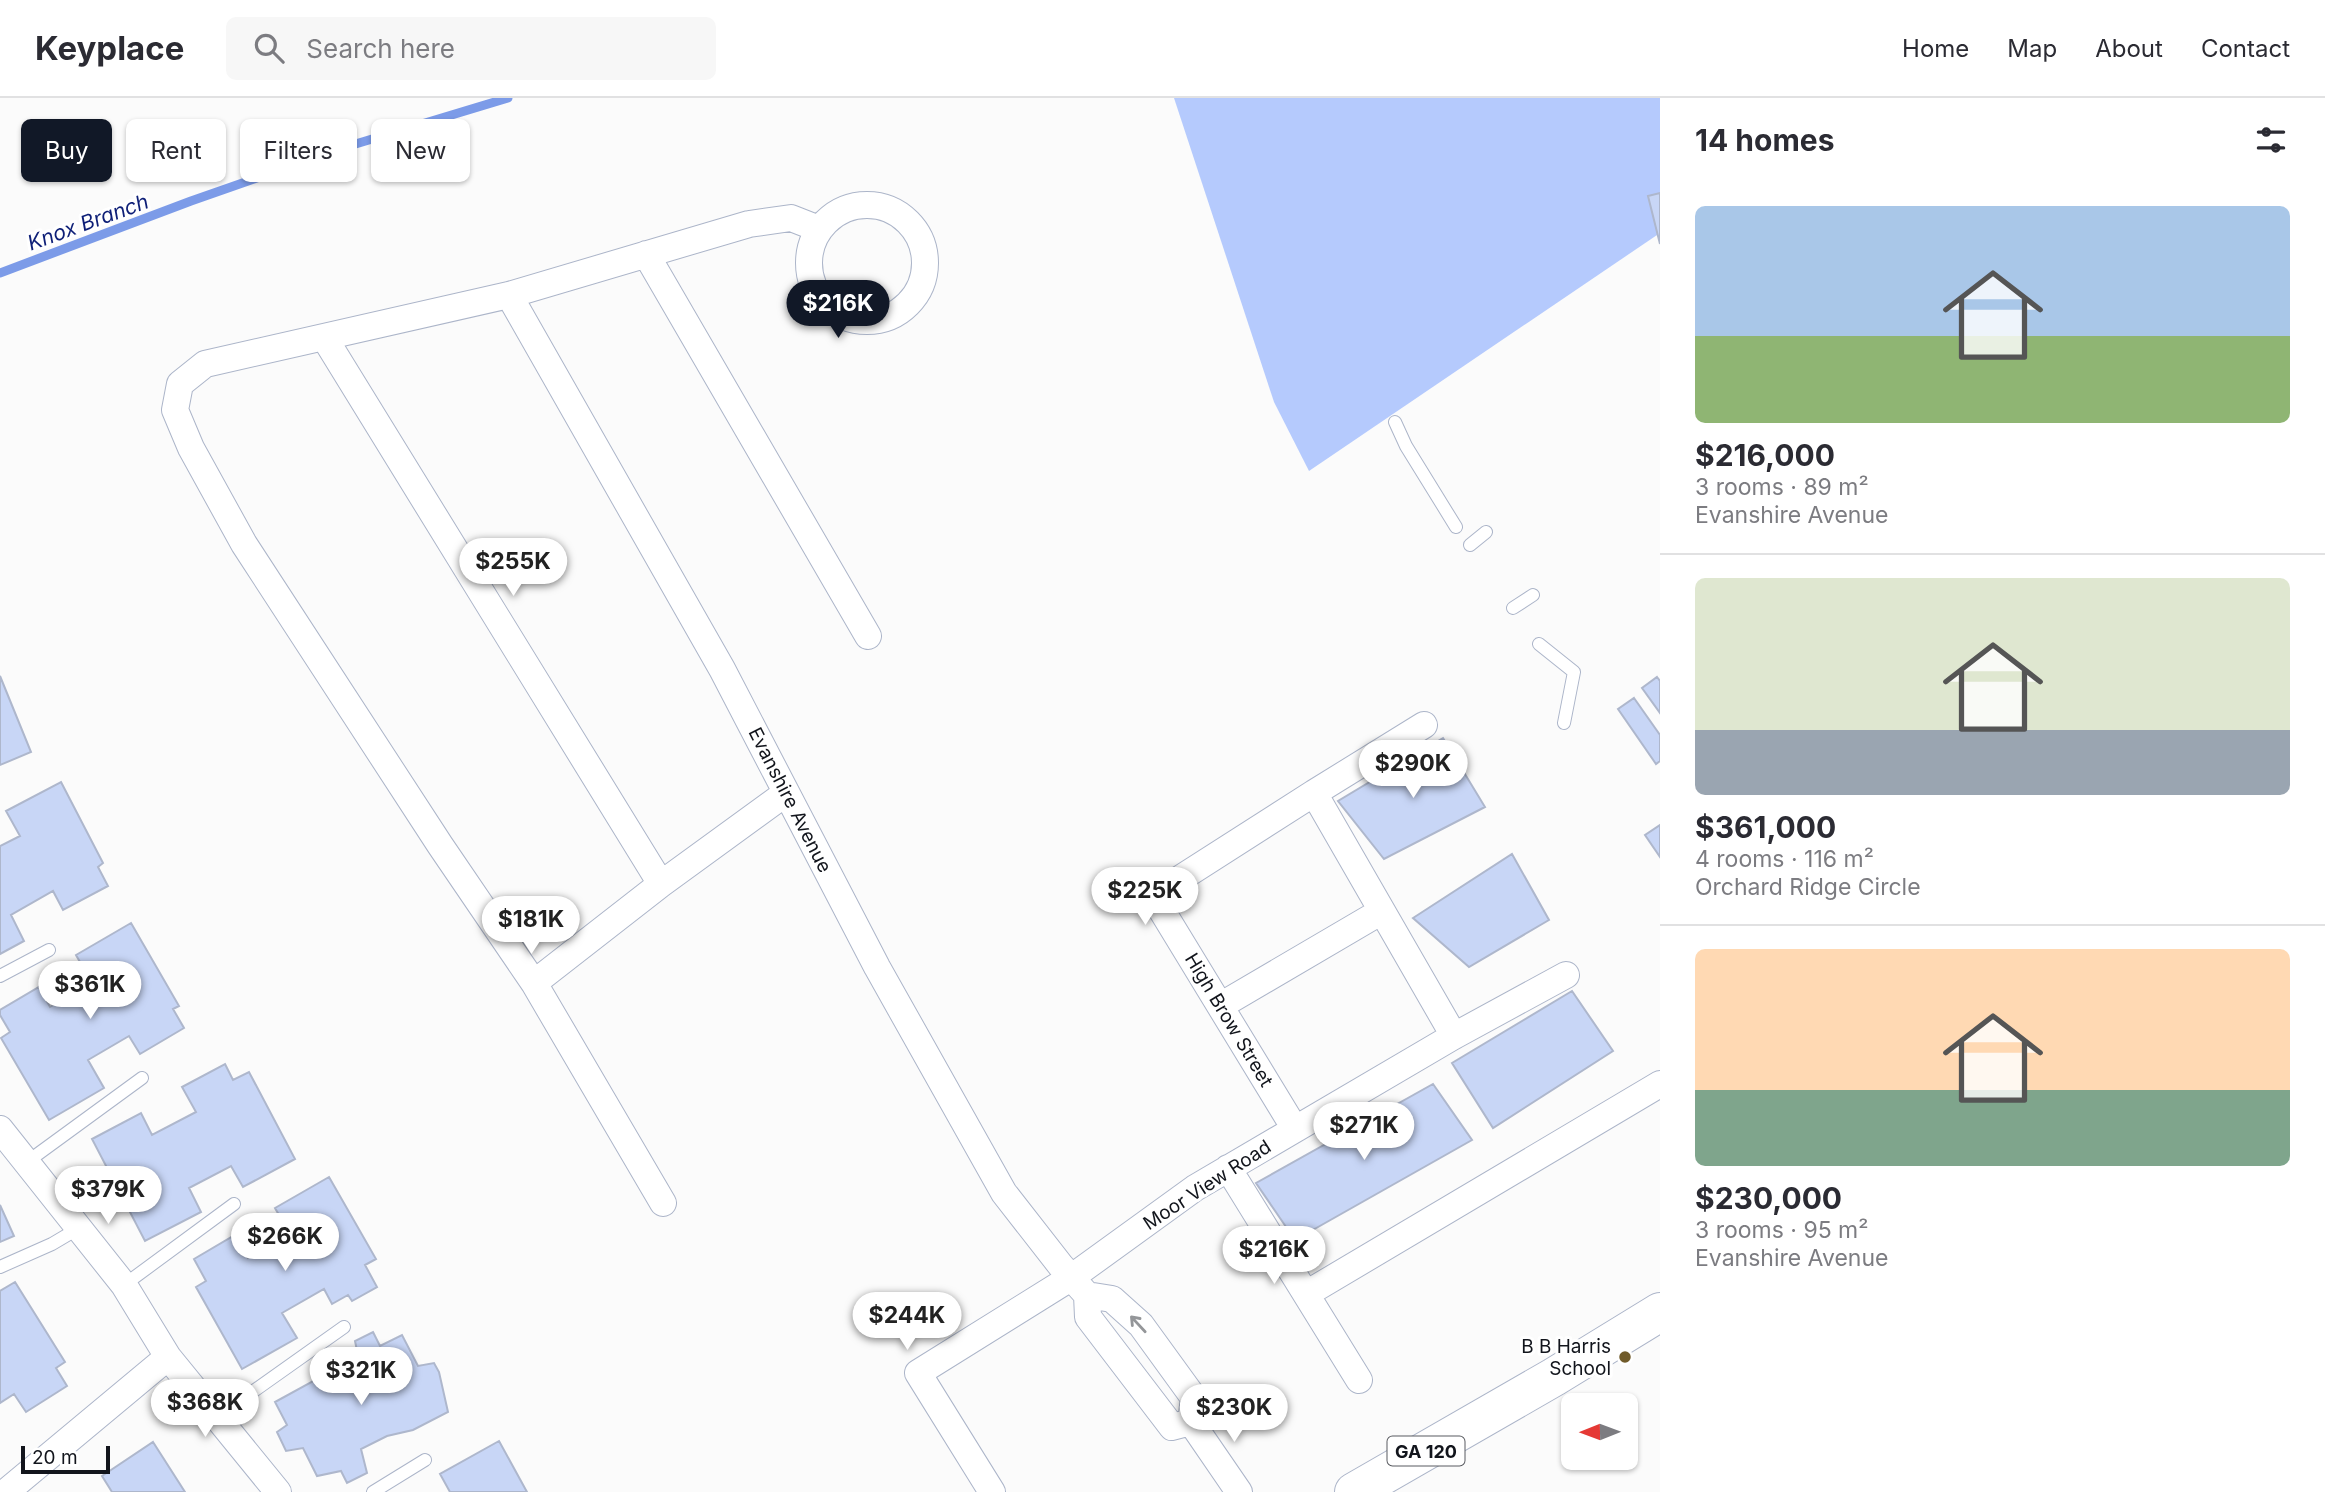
<!DOCTYPE html>
<html lang="en">
<head>
<meta charset="utf-8">
<style>
  :root { --surface:#fff; --page:#f7f7f7; --text:#2b2b33; --muted:#7c7c81; --line:#e1e1e2; --accent:#111827 }
  body { margin:0; font-family:Inter,sans-serif; background:var(--page); color:var(--text); height:100vh; display:flex; flex-direction:column; font-size:26px; white-space:nowrap }
  * { box-sizing:border-box; margin:0 }
  p { font-size:23px; color:var(--muted) }
  .icon { flex:none; width:38px; height:38px; fill:none; stroke:currentColor; stroke-width:2; stroke-linecap:round; stroke-linejoin:round }
  .map { position:relative; flex:1; overflow:hidden }
  .sheet { display:flex; flex-direction:column; background:var(--surface); width:665px }
  .sheet>* { flex:none }
  .guide { position:absolute; left:21px; top:21px; width:665px; height:63px; display:flex; gap:14px }
  .needle { width:46px; rotate:269deg }
  .fabs { position:absolute; left:1561px; top:1295px; display:grid; gap:14px }
  .fabs a { display:grid; place-items:center; width:77px; height:77px; border-radius:10px; background:var(--surface); box-shadow:0 2px 5px #0004; font-size:35px }
  .scale { position:absolute; left:21px; bottom:18px; width:89px; box-sizing:border-box; padding-left:7px; border:4px solid #12151c; border-top:0; font-size:19px; line-height:24px; white-space:nowrap; color:#12151c; -webkit-text-stroke:5px #fff; paint-order:stroke }
  .price { position:absolute; translate:-50% -60px; padding:0 16px; border-radius:24px; background:#fff; color:#222; font-size:23px; line-height:46px; filter:drop-shadow(0 2px 4px #0008) }
  .price::after { content:''; position:absolute; left:50%; top:42px; width:21px; height:16px; margin-left:-10px; background:inherit; clip-path:polygon(0 0,100% 0,50% 100%) }
  .price.active { background:var(--accent); color:#fff }
  ul { padding:0; list-style:none }
  li { display:grid; align-content:center; gap:14px; height:371px; padding:0 35px }
  li+li { border-top:2px solid var(--line) }
  li span { display:grid; place-items:center; height:217px; border-radius:10px; color:#555 }
  li>.icon { margin-inline-start:auto }
  span .icon { width:126px; height:126px; fill:#fffc; stroke-width:1 }
  li b { font-size:30px }
  h2 { display:flex; justify-content:space-between; align-items:center; height:84px; padding:0 35px; font-size:30px }
  .chip { padding:0 24px; border-radius:10px; background:var(--surface); box-shadow:0 2px 5px #0004; font-size:24px; line-height:63px }
  .chip.active { background:var(--accent); color:#fff }
  header { display:flex; align-items:center; gap:42px; box-sizing:border-box; height:98px; padding:0 35px; background:var(--surface); border-bottom:2px solid var(--line) }
  header strong { font-size:33px }
  nav { display:flex; gap:38px; margin-inline-start:auto; font-size:24px }
  .search { width:490px; height:63px; background:var(--page); display:flex; align-items:center; gap:18px; box-sizing:border-box; padding:0 24px; border-radius:10px; color:var(--muted); font-size:26px }
  main { display:flex; flex:1; min-height:0 }
  .map>svg:first-child { display:block }
</style>
</head>
<body>
<header>
<strong>Keyplace</strong>
<div class="search"><svg class="icon" aria-label="search" viewBox="0 0 24 24"><circle cx="10" cy="10" r="6"/><path d="M15 15l6 6"/></svg>Search here</div>
<nav><a>Home</a><a>Map</a><a>About</a><a>Contact</a></nav>
</header>
<main>
<div class="map">
<svg width="1660" height="1394" viewBox="0 0 1660 1394">
  <rect width="100%" height="100%" fill="#fbfbfb"/>
  <!-- green -->
  <path fill="#b5cafd" d="M1174,0H1660V135L1309,373L1274,304Z"/>
  <g fill="none" stroke-linecap="round" stroke-linejoin="round">
    <!-- stream -->
    <path stroke="#7c9be8" stroke-width="9" d="M0,175L191,103L339,51L508,0"/>
  </g>
  <!-- building -->
  <path fill="#c8d6f6" stroke="#aeb7cc" stroke-width="2" d="M1660,95V146L1648,98Z
    M0,578L31,654L0,667Z
    M1657,579L1660,583V615L1642,590Z
    M1634,600L1660,637V663L1656,666L1618,611Z
    M1443,640L1485,709L1384,761L1338,703Z
    M61,684L103,765L98,769L108,788L63,812L53,793L11,817L24,843L0,856V748L20,738L6,713Z
    M1660,727V759L1645,737Z
    M1512,756L1549,822L1469,869L1413,820Z
    M131,825L179,908L173,911L184,930L140,956L129,938L88,962L104,990L49,1022L1,940L10,934L0,917V912L39,889L50,909L92,885L76,857Z
    M1572,893L1613,953L1493,1030L1452,965Z
    M225,966L233,982L249,974L295,1061L243,1089L231,1068L189,1090L201,1114L145,1143L92,1041L141,1015L152,1037L196,1014L182,989Z
    M1433,986L1472,1042L1295,1142L1256,1085Z
    M329,1079L376,1161L365,1167L377,1189L352,1203L348,1197L332,1206L324,1191L282,1215L297,1240L242,1271L196,1189L206,1183L194,1161L235,1137L248,1160L290,1136L275,1110Z
    M0,1107L14,1138L0,1144Z
    M15,1184L65,1264L56,1270L67,1288L26,1314L14,1296L0,1305V1193Z
    M373,1234L380,1248L402,1237L418,1268L434,1265L439,1274L448,1314L413,1332L387,1338L361,1351L367,1375L347,1385L341,1373L317,1378L303,1350L286,1353L277,1334L287,1327L275,1304L315,1282L319,1288L360,1267L355,1243Z
    M499,1343L527,1394H450L440,1376Z
    M153,1344L185,1394H112L102,1378Z"/>
  <g fill="none" stroke-linecap="round" stroke-linejoin="round">
    <defs>
      <path id="lane" d="M1395,324L1406,348L1456,429
        M1470,447L1486,434
        M1513,510L1533,497
        M1539,546L1574,574L1564,625
        M0,878L49,852
        M27,1064L142,980
        M0,1169L52,1146L79,1130
        M124,1187L234,1106
        M217,1319L344,1229
        M373,1394L425,1362"/>
      <path id="street" d="M809 165a58 58 0 1 1 116 0a58 58 0 1 1-116 0Z
        M646,156L868,538
        M509,197L722,571L877,869L1004,1095L1061,1168L1087,1197
        M324,239L661,786
        M1424,627L1314,695L1454,938
        M534,885L440,747L244,446L191,350L175,312L180,286L205,266L509,197L749,126L791,120L819,131
        M1220,908L1382,813
        M0,1031L124,1187L168,1259L278,1394
        M1295,1031L1153,798L1314,695
        M1228,1070L1359,1282
        M663,1105L534,885L661,786L786,695
        M1306,1196L1660,986
        M1191,1324L1172,1329L1088,1219L1087,1197L1112,1201L1141,1227L1194,1300L1191,1324L1239,1394
        M6,1394L168,1259
        M992,1394L918,1275L1072,1179L1195,1090L1454,938L1566,877"/>
      <path id="primary" d="M1354,1394L1554,1279L1660,1214"/>
    </defs>
    <!-- lane casing -->
    <use href="#lane" stroke="#acb5c9" stroke-width="14"/>
    <!-- street casing -->
    <use href="#street" stroke="#acb5c9" stroke-width="28"/>
    <!-- primary casing -->
    <use href="#primary" stroke="#acb5c9" stroke-width="40"/>
    <!-- lane -->
    <use href="#lane" stroke="#fff" stroke-width="12"/>
    <!-- street -->
    <use href="#street" stroke="#fff" stroke-width="26"/>
    <!-- primary -->
    <use href="#primary" stroke="#fff" stroke-width="38"/>
  </g>
  <!-- one-way arrows -->
  <defs><path id="oneway-shaft" d="M-6 0H5M1.5-3L5.5 0L1.5 3" fill="none" stroke-width="1.6" stroke-linecap="round" stroke-linejoin="round" transform="scale(1.75)"/></defs>
  <use stroke="#949699" href="#oneway-shaft" transform="translate(1138 1226) rotate(-133)"/>
  <!-- markers -->
  <circle fill="#705b2a" stroke="#fff" stroke-width="2.5" cx="1625" cy="1259" r="7"/>
  <g text-anchor="middle" dominant-baseline="central" stroke-width="6" stroke-linejoin="round" paint-order="stroke">
    <!-- shield labels -->
    <rect fill="#fff" stroke="#595b60" stroke-width="2" x="1387.5" y="1338.5" width="77" height="29" rx="5"/>
    <g font-size="18" font-weight="bold" fill="#12151c">
      <text x="1426" y="1353">GA 120</text>
    </g>
    <!-- street labels -->
    <g font-size="19" fill="#12151c" stroke="#fff">
      <text transform="translate(790 702) rotate(63)">Evanshire Avenue</text>
      <text transform="translate(1229 922) rotate(59)">High Brow Street</text>
      <text transform="translate(1207 1087) rotate(-33)">Moor View Road</text>
    </g>
    <!-- poi labels -->
    <g font-size="19" fill="#12151c" stroke="#fff" text-anchor="end">
      <text x="1611" y="1248">B B Harris<tspan x="1611" dy="22">School</tspan></text>
    </g>
    <!-- water labels -->
    <g font-size="21" font-style="italic" fill="#0e1f77" stroke="#fff">
      <text transform="translate(88 124) rotate(-20)">Knox Branch</text>
    </g>
  </g>
</svg>
<div class="fabs">
<a><svg class="needle" viewBox="-14 -14 28 28"><path d="M0-13l5 13h-10z" fill="#e53935"/><path d="M0 13l5-13h-10z" fill="#7c7c81"/></svg></a>
</div>
<div class="scale">20 m</div>
<b class="price active" style="left:838px;top:242px">$216K</b>
<b class="price" style="left:513px;top:500px">$255K</b>
<b class="price" style="left:1413px;top:702px">$290K</b>
<b class="price" style="left:1145px;top:829px">$225K</b>
<b class="price" style="left:531px;top:858px">$181K</b>
<b class="price" style="left:90px;top:923px">$361K</b>
<b class="price" style="left:1364px;top:1064px">$271K</b>
<b class="price" style="left:108px;top:1128px">$379K</b>
<b class="price" style="left:285px;top:1175px">$266K</b>
<b class="price" style="left:1274px;top:1188px">$216K</b>
<b class="price" style="left:907px;top:1254px">$244K</b>
<b class="price" style="left:361px;top:1309px">$321K</b>
<b class="price" style="left:205px;top:1341px">$368K</b>
<b class="price" style="left:1234px;top:1346px">$230K</b>
<div class="guide">
<a class="chip active">Buy</a>
<a class="chip">Rent</a>
<a class="chip">Filters</a>
<a class="chip">New</a>
</div>
</div>
<section class="sheet">
<h2>14 homes<svg class="icon" aria-label="filters" viewBox="0 0 24 24"><path d="M4 7h16M4 17h16"/><circle cx="9" cy="7" r="2"/><circle cx="15" cy="17" r="2"/></svg></h2>
<ul>
<li><span style="background:linear-gradient(#a9c7e8 60%,#8fb573 0)"><svg class="icon" aria-label="home" viewBox="0 0 24 24"><path d="M3 11l9-7 9 7M6 9v11h12V9"/></svg></span><div><b>$216,000</b><p>3 rooms · 89 m²</p><p>Evanshire Avenue</p></div></li>
<li><span style="background:linear-gradient(#dfe7d0 70%,#9aa5b1 0)"><svg class="icon" aria-label="home" viewBox="0 0 24 24"><path d="M3 11l9-7 9 7M6 9v11h12V9"/></svg></span><div><b>$361,000</b><p>4 rooms · 116 m²</p><p>Orchard Ridge Circle</p></div></li>
<li><span style="background:linear-gradient(#ffd9b3 65%,#7fa58c 0)"><svg class="icon" aria-label="home" viewBox="0 0 24 24"><path d="M3 11l9-7 9 7M6 9v11h12V9"/></svg></span><div><b>$230,000</b><p>3 rooms · 95 m²</p><p>Evanshire Avenue</p></div></li>
</ul>
</section>
</main>
</body>
</html>
